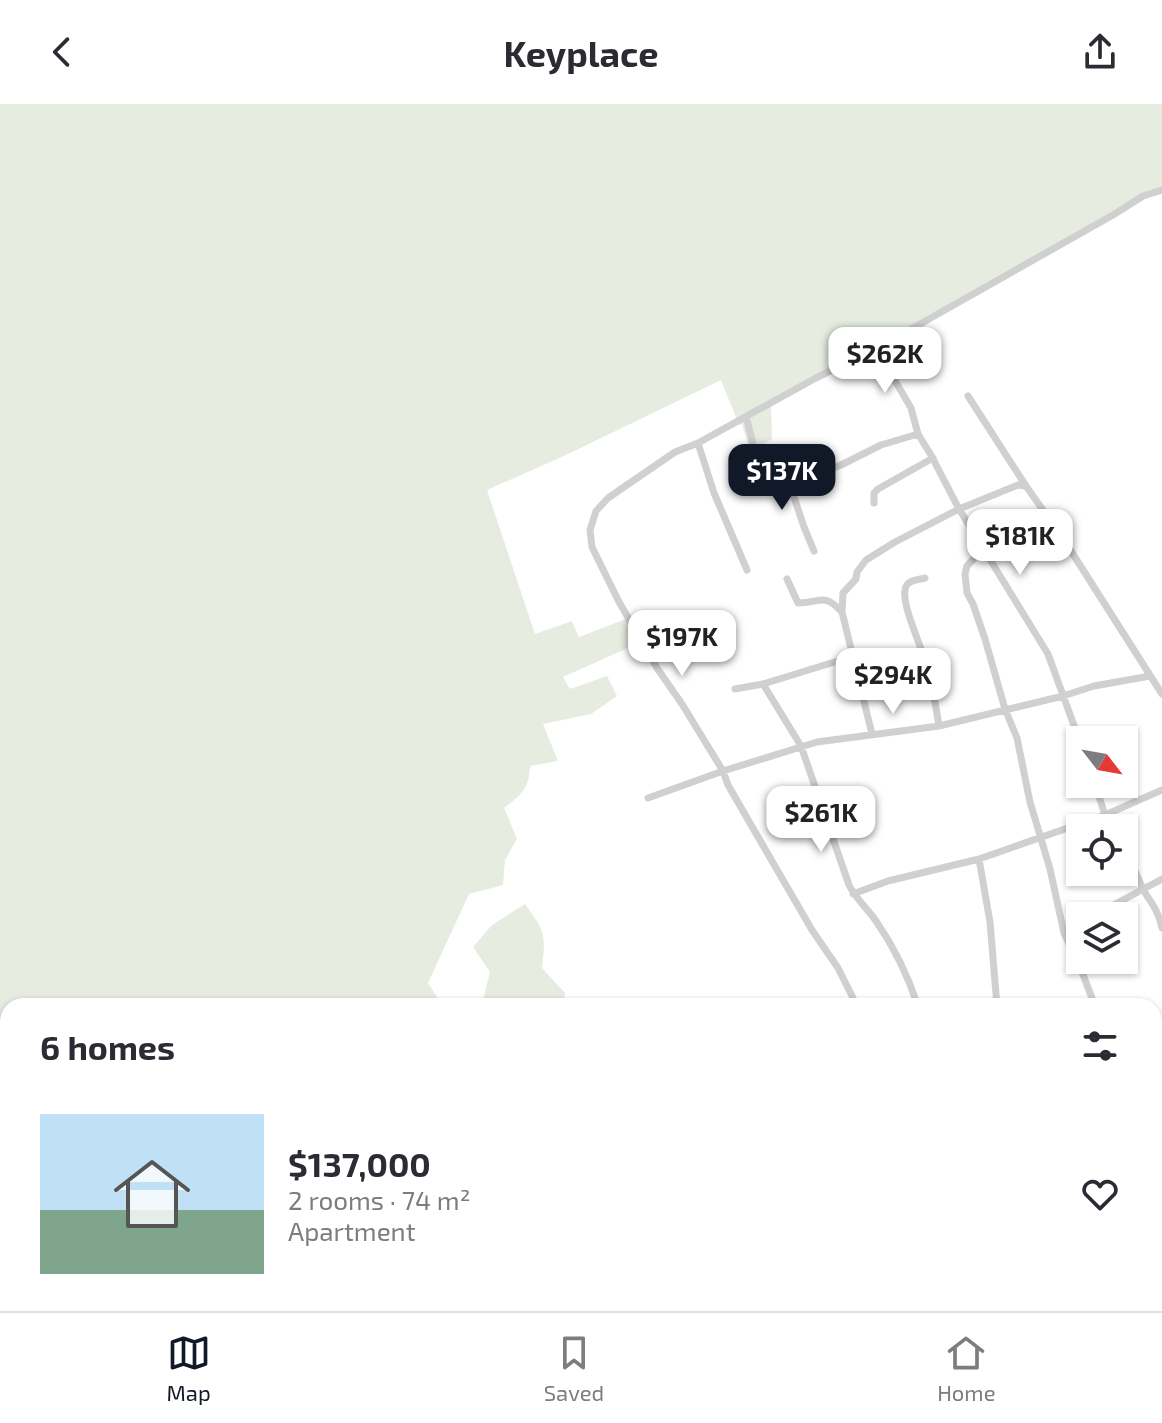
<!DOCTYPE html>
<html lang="en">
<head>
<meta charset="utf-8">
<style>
  :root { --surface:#fff; --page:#f2f2f3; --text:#2b2b33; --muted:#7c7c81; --line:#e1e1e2; --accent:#111827 }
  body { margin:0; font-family:"Exo 2",sans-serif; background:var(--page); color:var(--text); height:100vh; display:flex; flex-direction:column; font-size:30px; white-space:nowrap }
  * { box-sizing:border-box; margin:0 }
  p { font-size:26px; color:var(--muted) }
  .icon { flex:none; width:44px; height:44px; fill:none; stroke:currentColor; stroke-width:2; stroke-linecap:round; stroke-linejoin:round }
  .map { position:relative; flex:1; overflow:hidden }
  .sheet { position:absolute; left:0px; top:894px; width:1162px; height:314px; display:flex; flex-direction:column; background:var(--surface); border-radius:24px 24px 0 0; box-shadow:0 2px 6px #0004 }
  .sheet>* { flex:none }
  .needle { width:52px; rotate:121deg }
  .tools { position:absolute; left:1066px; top:622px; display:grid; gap:16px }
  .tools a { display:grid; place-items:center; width:72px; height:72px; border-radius:0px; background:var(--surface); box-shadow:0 2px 6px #0004; font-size:40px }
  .price { position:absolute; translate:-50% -68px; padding:0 18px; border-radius:16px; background:#fff; color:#222; font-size:26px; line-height:52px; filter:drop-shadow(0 2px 4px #0008) }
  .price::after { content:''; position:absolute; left:50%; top:48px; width:24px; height:18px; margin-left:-12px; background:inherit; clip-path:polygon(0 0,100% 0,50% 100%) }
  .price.on { background:var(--accent); color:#fff }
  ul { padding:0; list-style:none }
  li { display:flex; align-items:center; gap:24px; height:200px; padding:0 40px }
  li span { display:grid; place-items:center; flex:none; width:224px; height:160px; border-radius:0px; color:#555 }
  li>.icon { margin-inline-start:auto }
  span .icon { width:96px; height:96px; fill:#fffc; stroke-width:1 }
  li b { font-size:34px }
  h2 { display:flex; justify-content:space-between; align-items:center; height:96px; padding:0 40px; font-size:34px }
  header { display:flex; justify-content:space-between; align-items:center; height:104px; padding:0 40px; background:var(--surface); font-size:36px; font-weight:700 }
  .menu { display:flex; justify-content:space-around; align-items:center; height:112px; border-top:2px solid var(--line); background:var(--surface); font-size:22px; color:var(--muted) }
  .menu a { display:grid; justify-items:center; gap:4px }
  .menu .on { color:var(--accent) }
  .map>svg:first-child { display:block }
</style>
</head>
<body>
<header><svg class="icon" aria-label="back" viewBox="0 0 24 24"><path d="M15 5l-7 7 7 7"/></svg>Keyplace<svg class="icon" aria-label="share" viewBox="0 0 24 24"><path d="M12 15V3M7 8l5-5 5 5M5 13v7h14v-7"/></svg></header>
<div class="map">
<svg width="1162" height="1207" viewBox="0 0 1162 1207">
  <rect width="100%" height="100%" fill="#fff"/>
  <!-- green -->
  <path fill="#e6ecdf" d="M0,0H1162V91L1160,87L1141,93L771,301L772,335L750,347L742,320L739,321L721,276L566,351L487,386L535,530L572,517L579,533L626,515L639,539L563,573L570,585L607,572L617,592L591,610L543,620L558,657L530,662C529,685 521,691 504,704L517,735L505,756L503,781L469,790L428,879L443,902H8V1200H458L475,1207H0Z
    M525,800C545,828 546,829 542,864L565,889L563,902H479L482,900L490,868L473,843L492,821Z
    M491,1200H658L661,1207H483Z"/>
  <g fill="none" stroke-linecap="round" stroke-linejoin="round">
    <!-- street -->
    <path stroke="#d0d0d0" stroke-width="7" d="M876,244L911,304L918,330L931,351L959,405L1048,550L1080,638
      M968,292L1026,382L1064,436L1162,590
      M746,313L761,370L772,383L783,380L790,381L804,423L814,447
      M698,339L714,389L747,466
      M790,381L841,361L881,341L918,330
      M874,399V389L878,385L933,354
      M984,447L980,448L967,462L965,470L967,489L973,500L985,535L1005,605L1017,634L1030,698L1050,765L1064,829L1082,868L1095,902
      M925,474C917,476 906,476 905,486C902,503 923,546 928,565C933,584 936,603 939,622
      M787,475L798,499C820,499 824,488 842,508L872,630
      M842,508L843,489L856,475L857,468L866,456L895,438L959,405L1018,381L1025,382
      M763,580L801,642L849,781C856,795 867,804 876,817C894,843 908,872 918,902
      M735,585L763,580L854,552
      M1095,680L1105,711L1113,724
      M648,694L723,667L817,638L939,622L1063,592L1094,582L1150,572
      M1124,743C1132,757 1137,773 1144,787C1153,802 1158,806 1162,824
      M979,755L990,818L997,902
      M853,790L888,777L979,755L1105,711L1162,686
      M1093,812L1162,775
      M1064,829L1080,820
      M857,902L838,864L812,826L728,681L723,667L682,600L657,564L618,496L592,443L590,426L596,407L608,394L675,348L698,339L814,275L890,237L1113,111L1143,92L1162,86
      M1154,935L1162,931
      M1154,1018L1162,1031
      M1154,1056L1162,1053
      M1154,1126L1162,1124
      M1091,1200L1095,1207"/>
  </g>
</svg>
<div class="tools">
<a><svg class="needle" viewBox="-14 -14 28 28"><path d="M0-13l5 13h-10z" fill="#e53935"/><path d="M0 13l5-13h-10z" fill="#7c7c81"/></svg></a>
<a><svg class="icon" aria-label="locate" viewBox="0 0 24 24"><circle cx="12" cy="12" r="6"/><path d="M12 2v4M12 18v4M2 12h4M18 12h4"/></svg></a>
<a><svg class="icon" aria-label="layers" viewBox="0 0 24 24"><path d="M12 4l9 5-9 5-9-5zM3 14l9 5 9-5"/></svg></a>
</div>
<b class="price" style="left:885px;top:291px">$262K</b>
<b class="price on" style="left:782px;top:408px">$137K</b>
<b class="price" style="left:1020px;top:473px">$181K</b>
<b class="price" style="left:682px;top:574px">$197K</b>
<b class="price" style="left:893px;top:612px">$294K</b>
<b class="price" style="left:821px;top:750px">$261K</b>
<section class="sheet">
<h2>6 homes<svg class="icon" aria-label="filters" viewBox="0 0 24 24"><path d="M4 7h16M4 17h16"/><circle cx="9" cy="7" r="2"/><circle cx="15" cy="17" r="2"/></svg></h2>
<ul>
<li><span style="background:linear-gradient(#bfe0f5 60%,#7fa58c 0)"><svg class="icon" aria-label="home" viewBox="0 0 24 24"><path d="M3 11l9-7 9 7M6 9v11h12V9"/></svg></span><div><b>$137,000</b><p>2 rooms · 74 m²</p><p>Apartment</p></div><svg class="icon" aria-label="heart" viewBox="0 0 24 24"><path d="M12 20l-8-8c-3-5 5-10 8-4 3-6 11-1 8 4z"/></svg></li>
</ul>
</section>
</div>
<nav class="menu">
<a class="on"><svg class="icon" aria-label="map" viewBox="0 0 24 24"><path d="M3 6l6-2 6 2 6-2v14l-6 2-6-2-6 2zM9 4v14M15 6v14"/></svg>Map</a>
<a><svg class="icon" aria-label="saved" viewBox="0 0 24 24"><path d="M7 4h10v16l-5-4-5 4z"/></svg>Saved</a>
<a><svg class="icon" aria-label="home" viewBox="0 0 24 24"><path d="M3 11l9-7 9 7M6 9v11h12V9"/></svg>Home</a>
</nav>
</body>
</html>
